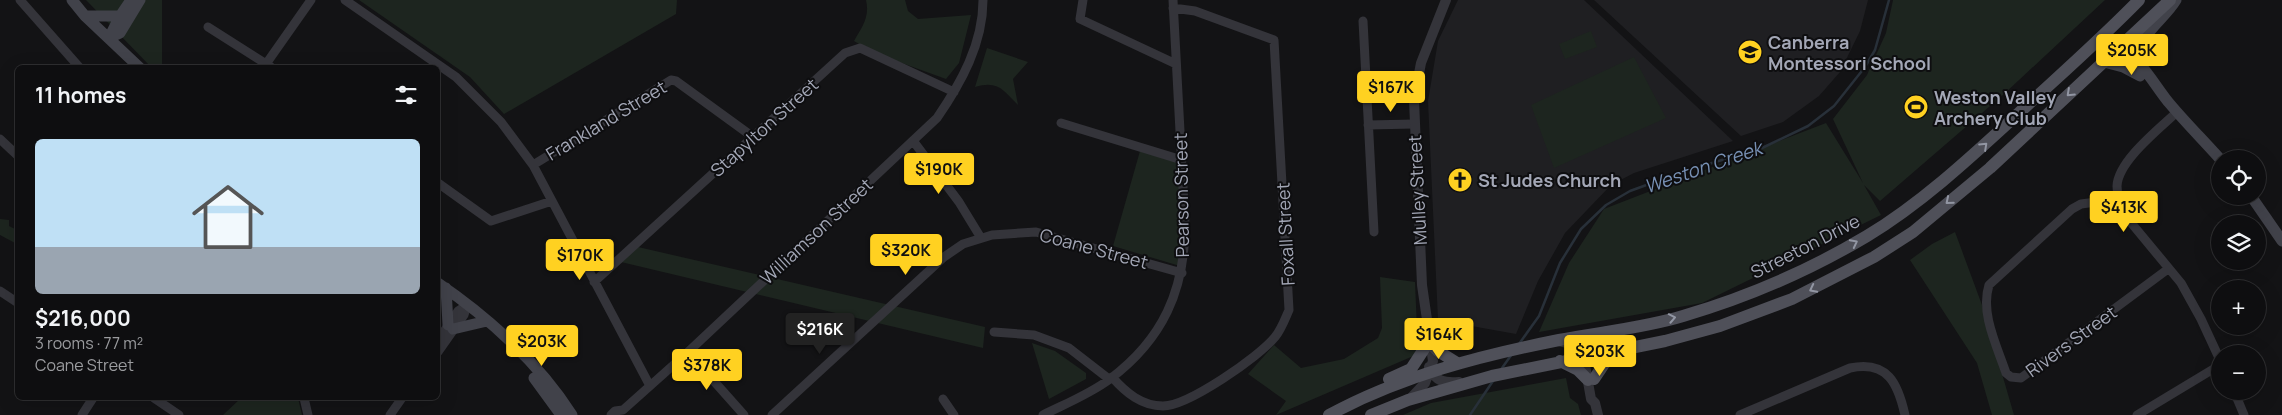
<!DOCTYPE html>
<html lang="en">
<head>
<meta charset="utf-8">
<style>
  :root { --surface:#0e0e10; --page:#171719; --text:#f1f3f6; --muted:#9b9c9f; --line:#2e2e30; --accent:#ffd121 }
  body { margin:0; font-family:Manrope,sans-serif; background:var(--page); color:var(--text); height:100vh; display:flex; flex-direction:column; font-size:19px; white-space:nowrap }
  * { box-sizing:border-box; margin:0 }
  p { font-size:16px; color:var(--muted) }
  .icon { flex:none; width:28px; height:28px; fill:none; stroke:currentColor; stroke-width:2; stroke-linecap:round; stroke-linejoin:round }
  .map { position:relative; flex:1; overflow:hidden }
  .drawer { position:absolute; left:15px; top:65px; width:425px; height:335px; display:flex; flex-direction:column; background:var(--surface); border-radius:8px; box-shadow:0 5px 20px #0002,0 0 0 1px var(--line) }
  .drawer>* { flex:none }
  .tools { position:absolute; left:2211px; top:150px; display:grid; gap:10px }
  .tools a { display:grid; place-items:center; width:55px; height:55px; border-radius:50%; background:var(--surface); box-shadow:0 5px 20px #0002,0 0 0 1px var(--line); font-size:25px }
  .price { position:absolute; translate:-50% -42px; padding:0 11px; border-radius:5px; background:var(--accent); color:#111; font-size:16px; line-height:32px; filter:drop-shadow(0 1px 2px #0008) }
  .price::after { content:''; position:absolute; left:50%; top:30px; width:15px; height:11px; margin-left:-8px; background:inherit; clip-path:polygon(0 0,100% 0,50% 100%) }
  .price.selected { background:#222; color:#fff }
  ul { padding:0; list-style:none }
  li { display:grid; align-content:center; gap:10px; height:265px; padding:0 20px }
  li span { display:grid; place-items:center; height:155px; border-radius:8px; color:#555 }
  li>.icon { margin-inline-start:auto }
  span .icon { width:90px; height:90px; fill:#fffc; stroke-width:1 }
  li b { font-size:21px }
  h2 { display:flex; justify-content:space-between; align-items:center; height:60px; padding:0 20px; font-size:21px }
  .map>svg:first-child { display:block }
</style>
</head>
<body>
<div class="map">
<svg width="2282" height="415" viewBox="0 0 2282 415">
  <rect width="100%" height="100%" fill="#131315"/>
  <!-- built -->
  <path fill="#1f1f22" d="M1458,0H1584L1733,141L1634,173L1611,185L1565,233L1538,281L1516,334L1438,320L1428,101L1438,41Z
    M1594,0H1868L1860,31L1840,72L1819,96L1783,122L1741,136Z"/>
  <!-- green -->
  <path fill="#1d251f" d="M86,0H162V67H151Z
    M359,0H677L676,14L504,114L470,77Z
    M866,0H905L908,11L918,19L971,15L959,63L946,79L877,54L854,41C862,27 870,17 866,0Z
    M1893,0H2105L2004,94L1880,201L1864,185L1881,215L1702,303L1539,332L1569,263L1604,209L1826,123L1863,183L1833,119L1867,75L1886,33Z
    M1591,31L1597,47L1565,59L1559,44Z
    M987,48L1028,62L1013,79L1018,105C1003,90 998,80 975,87Z
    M1634,57L1666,118L1554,168L1531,105Z
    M1140,151L1180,161V266L1113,246Z
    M0,219L9,220V226L17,230V241L15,243L0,235Z
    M1955,232L1982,305L2014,415H1992L1977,363L1910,260L1932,244Z
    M638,247L985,327L983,348L621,262Z
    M1380,277L1415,282L1418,354L1276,415L1286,401L1248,374L1274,345L1301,368L1344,359L1378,338L1382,328Z
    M1032,343L1055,351L1086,373V379L1049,399Z
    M1566,378L1570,398L1578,404L1581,415H1403L1431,403Z
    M241,398H298L302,415H223Z"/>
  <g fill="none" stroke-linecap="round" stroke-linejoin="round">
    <!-- stream -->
    <path stroke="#283039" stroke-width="2.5" d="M1519,344L1539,316L1560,263L1581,229L1606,205L1630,191L1682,172L1762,148L1808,126L1834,106L1865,67L1875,50L1889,0
      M1502,368L1512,354
      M1470,415L1493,381"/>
    <!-- minor -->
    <path stroke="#34343a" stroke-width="9" d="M20,0L80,68
      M345,0L456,77L501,122L533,165L650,386
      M1083,0L1080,19L1176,64
      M1363,21L1374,232
      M208,27L271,67
      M266,64L311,0
      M2177,112C2159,129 2118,161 2117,186C2117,195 2120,204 2123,213L2181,283L2201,319L2220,360
      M1061,123L1182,160
      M1368,125L1414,124
      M0,139L18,156
      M914,142L959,202L981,238
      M533,165L671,80L676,81L753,137
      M438,183L491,221L552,201
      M2119,199L2081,204L2072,209L1989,285C1980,313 1997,346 2006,373L2011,377L2021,378L2168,269
      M594,282L845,53L860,48L954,92
      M0,291L18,303
      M994,332L1034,335L1069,348L1109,379
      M438,340L458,311L467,305
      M438,352L464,315L467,305
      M688,352L744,415
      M1112,377C1126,393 1142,406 1163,406C1188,406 1259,357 1275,337C1281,330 1285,319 1289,310L1274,40L1195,11L1173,8
      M2234,391L2244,415
      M154,398L179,415
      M304,398L308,415
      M943,399L954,415
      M82,415L93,398
      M390,415L402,398
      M611,415L615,411L623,410L688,352L937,118C961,83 983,44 983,0
      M772,415L944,257L963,244L992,235L1036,232L1182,273
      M1043,415C1065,404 1090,394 1110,379C1163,339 1185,290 1185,225L1173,0
      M1740,415L1850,368C1888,360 1898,384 1905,415
      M2137,415L2220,365"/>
    <!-- tertiary -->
    <path stroke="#34343a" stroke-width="10" d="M1559,341C1574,344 1582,348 1589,361
      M1429,367C1435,382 1445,383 1459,382
      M1411,398L1425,383L1433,361L1422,285L1414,100L1421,63L1446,0
      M1598,415L1595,403L1591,399L1585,365L1593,343L1607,331"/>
    <!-- secondary -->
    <path stroke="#41424a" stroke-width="11" d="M72,0L85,16L140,68
      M85,16H120
      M109,38L120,33L140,0
      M109,38L120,16L131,0
      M2119,48C2140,56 2156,88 2170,104C2186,123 2204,141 2220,159
      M2104,62L2123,67L2140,76
      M2139,65C2135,35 2163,22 2176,0
      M2251,196L2282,241
      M438,283C488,317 539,363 572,415
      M446,288L448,325
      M453,329L487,321
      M534,378L561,415"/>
    <!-- primary -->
    <path stroke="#4f5059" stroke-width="12" d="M1431,344L1438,351L1457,363
      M1560,361L1578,370L1588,380
      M1389,379L1411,369L1424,349
      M1594,379L1604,364L1619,351
      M1329,415C1401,376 1479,356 1559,340C1600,332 1644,328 1683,316C1748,297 1810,270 1867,236C1923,202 1972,156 2020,112C2060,75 2101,39 2139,0
      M1371,415L1408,400L1492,376L1665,341L1720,326L1792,299L1874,257L1913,232L1990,168L2170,0"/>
  </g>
  <!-- one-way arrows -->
  <defs><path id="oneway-chevron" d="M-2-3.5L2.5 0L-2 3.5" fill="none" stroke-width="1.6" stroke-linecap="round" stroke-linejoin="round" transform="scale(1.25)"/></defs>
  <g stroke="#9296a3">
    <use href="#oneway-chevron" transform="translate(2070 93) rotate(137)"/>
    <use href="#oneway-chevron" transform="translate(1984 146) rotate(-43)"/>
    <use href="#oneway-chevron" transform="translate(1949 201) rotate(140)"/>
    <use href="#oneway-chevron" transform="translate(1854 243) rotate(-27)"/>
    <use href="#oneway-chevron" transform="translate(1813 289) rotate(153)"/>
    <use href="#oneway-chevron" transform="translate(1672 318) rotate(-11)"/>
  </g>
  <!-- icons -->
  <defs>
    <symbol id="school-disc" viewBox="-11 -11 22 22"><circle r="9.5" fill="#ffd121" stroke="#0e0e10"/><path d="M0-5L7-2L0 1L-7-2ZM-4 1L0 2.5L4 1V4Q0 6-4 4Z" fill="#111"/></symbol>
    <symbol id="stadium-disc" viewBox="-11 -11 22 22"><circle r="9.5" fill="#ffd121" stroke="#0e0e10"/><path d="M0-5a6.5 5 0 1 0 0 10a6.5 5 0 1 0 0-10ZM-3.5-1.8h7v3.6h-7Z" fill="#111"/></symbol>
    <symbol id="church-disc" viewBox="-11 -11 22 22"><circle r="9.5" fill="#ffd121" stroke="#0e0e10"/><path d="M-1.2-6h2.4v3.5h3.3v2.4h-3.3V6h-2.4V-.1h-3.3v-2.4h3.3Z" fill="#111"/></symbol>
  </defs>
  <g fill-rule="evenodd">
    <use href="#school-disc" x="1736" y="38" width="28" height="28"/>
    <use href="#stadium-disc" x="1902" y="93" width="28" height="28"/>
    <use href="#church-disc" x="1446" y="166" width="28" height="28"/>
  </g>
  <g text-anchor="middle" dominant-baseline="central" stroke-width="4" stroke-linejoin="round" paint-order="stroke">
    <!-- poi labels -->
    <g font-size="18" font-weight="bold" fill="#a3a7b6" stroke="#0e0e10" text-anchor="start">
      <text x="1768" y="42">Canberra<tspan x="1768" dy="21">Montessori School</tspan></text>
      <text x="1934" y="97">Weston Valley<tspan x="1934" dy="21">Archery Club</tspan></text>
      <text x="1478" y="180">St Judes Church</text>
    </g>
    <!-- street labels -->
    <g font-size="18" fill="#a3a7b6" stroke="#0e0e10">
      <text transform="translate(606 120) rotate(-31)">Frankland Street</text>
      <text transform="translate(764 127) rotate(-42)">Stapylton Street</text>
      <text transform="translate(1417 190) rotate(-93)">Mulley Street</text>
      <text transform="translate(1181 195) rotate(-91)">Pearson Street</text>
      <text transform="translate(816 231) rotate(-43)">Williamson Street</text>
      <text transform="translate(1285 234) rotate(-93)">Foxall Street</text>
      <text transform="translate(1805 246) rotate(-27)">Streeton Drive</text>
      <text transform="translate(1094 248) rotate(15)">Coane Street</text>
      <text transform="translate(2071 341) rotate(-36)">Rivers Street</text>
    </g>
    <!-- water labels -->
    <g font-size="19" font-style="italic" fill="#7790b4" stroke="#0e0e10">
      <text transform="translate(1703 167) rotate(-19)">Weston Creek</text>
    </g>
  </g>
</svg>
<div class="tools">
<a><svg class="icon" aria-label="locate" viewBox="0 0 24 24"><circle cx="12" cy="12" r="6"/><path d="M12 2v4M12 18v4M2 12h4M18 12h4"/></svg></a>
<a><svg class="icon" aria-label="layers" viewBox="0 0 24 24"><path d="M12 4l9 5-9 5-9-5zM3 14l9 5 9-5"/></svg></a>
<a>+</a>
<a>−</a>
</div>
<b class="price" style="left:2132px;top:76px">$205K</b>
<b class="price" style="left:1391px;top:113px">$167K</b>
<b class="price" style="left:939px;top:195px">$190K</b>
<b class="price" style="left:2124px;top:233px">$413K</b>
<b class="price" style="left:906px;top:276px">$320K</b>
<b class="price" style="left:580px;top:281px">$170K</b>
<b class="price selected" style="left:820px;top:355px">$216K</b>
<b class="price" style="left:1439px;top:360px">$164K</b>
<b class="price" style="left:542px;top:367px">$203K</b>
<b class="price" style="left:1600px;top:377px">$203K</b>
<b class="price" style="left:707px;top:391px">$378K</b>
<section class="drawer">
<h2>11 homes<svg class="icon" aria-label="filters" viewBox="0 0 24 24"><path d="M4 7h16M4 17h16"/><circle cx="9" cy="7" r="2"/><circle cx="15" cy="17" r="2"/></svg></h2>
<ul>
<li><span style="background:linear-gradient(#bfe0f5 70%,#9aa5b1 0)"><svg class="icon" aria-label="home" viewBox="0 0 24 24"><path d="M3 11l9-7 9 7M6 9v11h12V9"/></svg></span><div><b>$216,000</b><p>3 rooms · 77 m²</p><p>Coane Street</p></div></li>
</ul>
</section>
</div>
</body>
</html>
